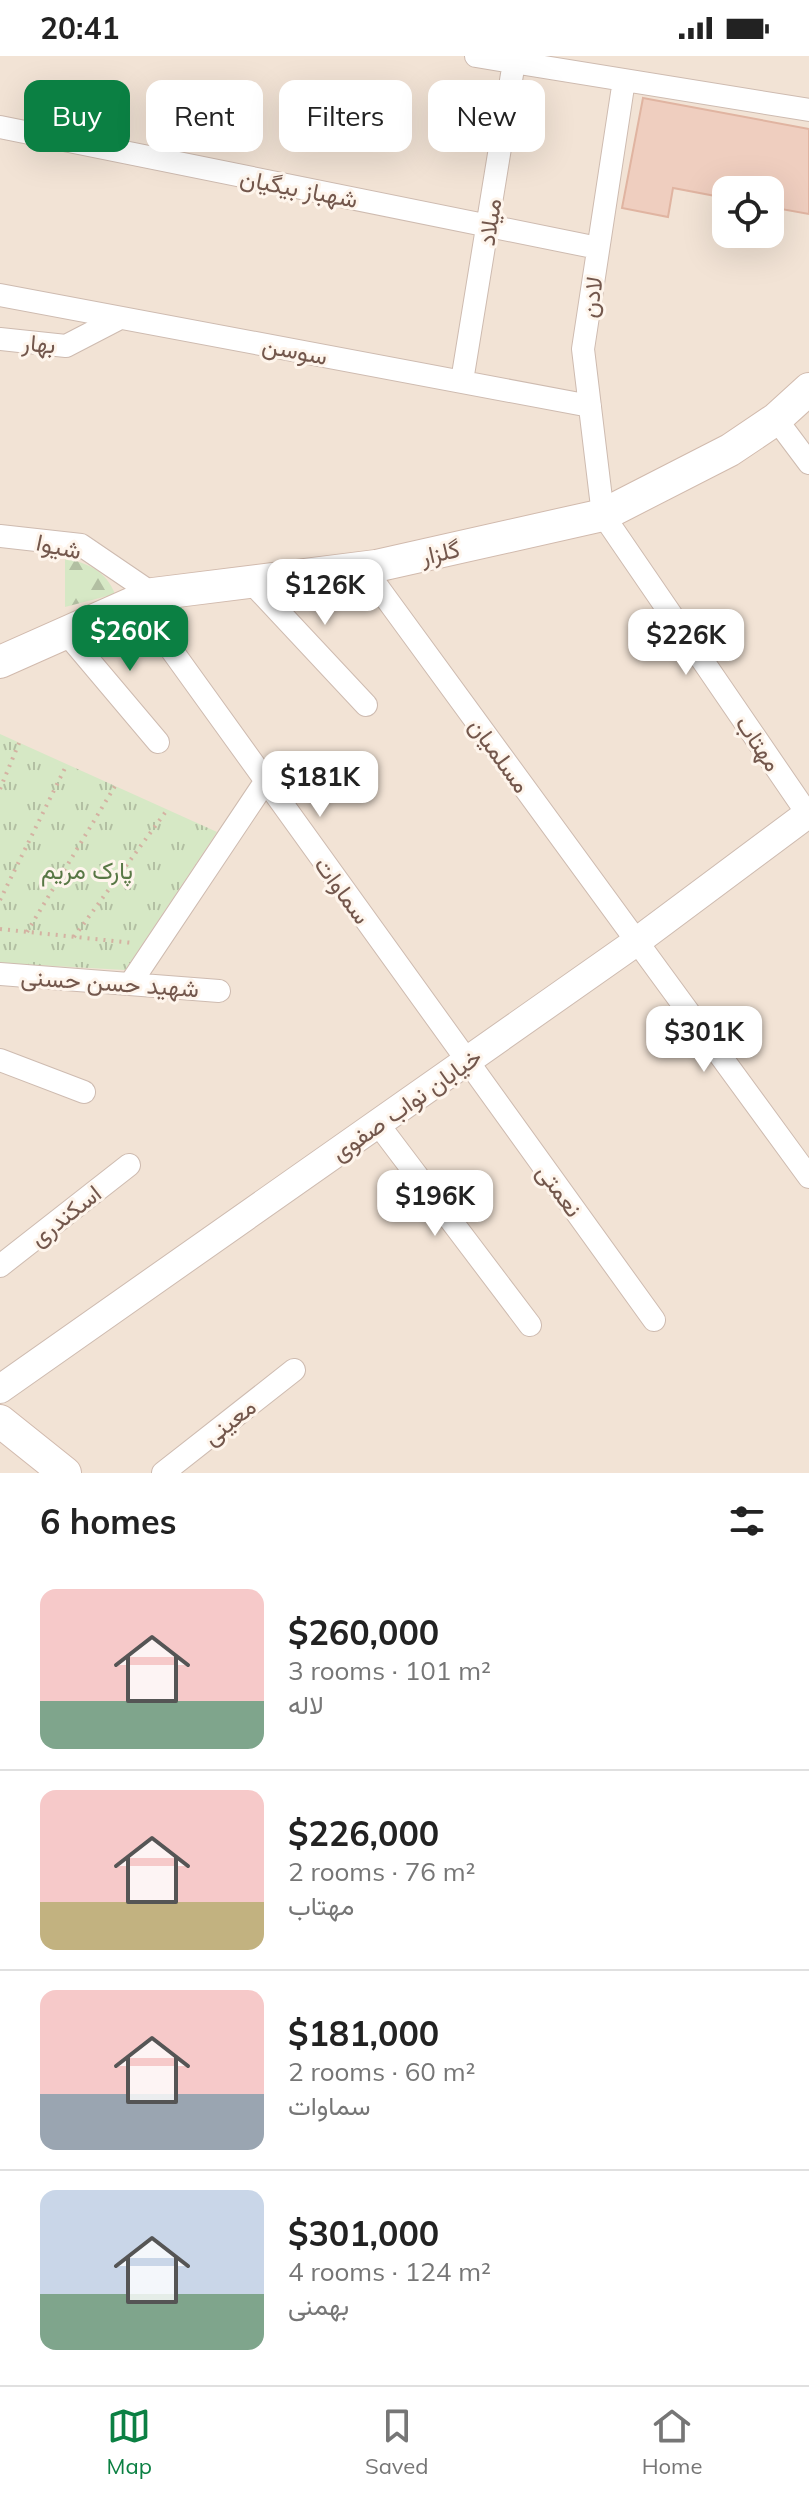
<!DOCTYPE html>
<html lang="en">
<head>
<meta charset="utf-8">
<style>
  :root { --surface:#fff; --page:#f6f6f6; --text:#222; --muted:#767676; --line:#e0e0e0; --accent:#0b8043 }
  body { margin:0; font-family:Mulish,Vazirmatn,sans-serif; background:var(--page); color:var(--text); height:100vh; display:flex; flex-direction:column; font-size:30px; white-space:nowrap }
  * { box-sizing:border-box; margin:0 }
  p { font-size:26px; color:var(--muted) }
  .icon { flex:none; width:44px; height:44px; fill:none; stroke:currentColor; stroke-width:2; stroke-linecap:round; stroke-linejoin:round }
  .map { position:relative; height:1417px; overflow:hidden }
  .panel { display:flex; flex-direction:column; background:var(--surface); flex:1 }
  .panel>* { flex:none }
  .hud { position:absolute; left:24px; top:24px; width:762px; height:72px; display:flex; gap:16px }
  .controls { position:absolute; left:712px; top:120px; display:grid; gap:16px }
  .controls a { display:grid; place-items:center; width:72px; height:72px; border-radius:16px; background:var(--surface); box-shadow:0 8px 32px #0002; font-size:40px }
  .price { position:absolute; translate:-50% -68px; padding:0 18px; border-radius:16px; background:#fff; color:#222; font-size:26px; line-height:52px; filter:drop-shadow(0 2px 4px #0008) }
  .price::after { content:''; position:absolute; left:50%; top:48px; width:24px; height:18px; margin-left:-12px; background:inherit; clip-path:polygon(0 0,100% 0,50% 100%) }
  .price.current { background:var(--accent); color:#fff }
  ul { padding:0; list-style:none }
  li { display:flex; align-items:center; gap:24px; height:200px; padding:0 40px }
  li+li { border-top:2px solid var(--line) }
  li span { display:grid; place-items:center; flex:none; width:224px; height:160px; border-radius:16px; color:#555 }
  li>.icon { margin-inline-start:auto }
  span .icon { width:96px; height:96px; fill:#fffc; stroke-width:1 }
  li b { font-size:34px }
  h2 { display:flex; justify-content:space-between; align-items:center; height:96px; padding:0 40px; font-size:34px }
  .pill { padding:0 28px; border-radius:16px; background:var(--surface); box-shadow:0 8px 32px #0002; font-size:28px; line-height:72px }
  .pill.current { background:var(--accent); color:#fff }
  .status { display:flex; justify-content:space-between; align-items:center; height:56px; padding:0 40px; background:var(--surface); direction:ltr }
  .status svg { height:22px; fill:currentColor }
  .dock { display:flex; justify-content:space-around; align-items:center; height:112px; border-top:2px solid var(--line); background:var(--surface); font-size:22px; color:var(--muted) }
  .dock a { display:grid; justify-items:center; gap:4px }
  .dock .current { color:var(--accent) }
  .map>svg:first-child { display:block }
</style>
</head>
<body>
<div class="status"><b>20:41</b><svg viewBox="0 0 49 12"><path d="M0 12V9h3v3zM5 12V6h3v6zM10 12V3h3v9zM15 12V0h3v12zM26 1h20v11H26zM47 4h2v5h-2z"/></svg></div>
<div class="map">
<svg width="809" height="1417" viewBox="0 0 809 1417">
  <defs>
    <pattern id="grass-tufts" width="24" height="20" patternUnits="userSpaceOnUse" patternTransform="scale(2)"><rect width="24" height="20" fill="#d6e8c5"/><path d="M3 7l-1-3M5 7V3M7 7l1-3M15 17l-1-3M17 17v-4M19 17l1-3" fill="none" stroke="#b2bfa2"/></pattern>
    <pattern id="forest-firs" width="22" height="20" patternUnits="userSpaceOnUse" patternTransform="scale(2)"><rect width="22" height="20" fill="#d6e8c5"/><path d="M5 1l3.5 6h-7zM16 11l3.5 6h-7z" fill="#b2bfa2"/></pattern>
  </defs>
  <rect width="100%" height="100%" fill="#fbf1e6"/>
  <!-- residential -->
  <path fill="#f2e3d5" fill-rule="evenodd" d="M0,0H809V1417H0ZM726,134H770V178H726Z"/>
  <!-- grass -->
  <path fill="url(#grass-tufts)" d="M0,678L217,776L125,914L0,907Z"/>
  <!-- forest -->
  <path fill="url(#forest-firs)" d="M65,502C89,508 105,514 115,538L65,551Z"/>
  <!-- building -->
  <path fill="#efcebf" stroke="#e0b4a1" stroke-width="2" d="M643,42L809,73V158L770,151V134H726V142L673,132L668,161L622,152Z"/>
  <g fill="none" stroke-linecap="round" stroke-linejoin="round">
    <defs>
      <path id="minor" d="M476,0L809,54
        M624,24L583,293L603,459L809,760
        M0,71L598,192
        M0,239L590,350
        M0,283L66,290L120,262
        M462,325L514,6
        M776,363L809,407
        M0,480L81,489L153,538
        M364,512L809,1121
        M251,526L366,649
        M137,546L654,1264
        M66,577L158,686
        M0,918L219,935
        M130,928L265,726
        M0,1004L84,1036
        M378,1068L530,1269
        M0,1210L129,1109
        M163,1417L294,1314"/>
      <path id="tertiary" d="M0,1333L636,886L809,757"/>
      <path id="secondary" d="M0,606L153,538L376,510L603,459L730,394L776,363L809,333
        M0,1365L65,1417"/>
    </defs>
    <!-- minor casing -->
    <use href="#minor" stroke="#cebbb0" stroke-width="24"/>
    <!-- tertiary casing -->
    <use href="#tertiary" stroke="#cebbb0" stroke-width="30"/>
    <!-- secondary casing -->
    <use href="#secondary" stroke="#d1baad" stroke-width="34"/>
    <!-- path -->
    <path stroke="#d4b2a2" stroke-width="4" stroke-dasharray="2 6" stroke-linecap="butt" d="M0,733L19,687
      M0,844L67,708
      M0,873L133,887
      M27,876L115,730
      M74,881L167,754"/>
    <!-- minor -->
    <use href="#minor" stroke="#fff" stroke-width="22"/>
    <!-- tertiary -->
    <use href="#tertiary" stroke="#fff" stroke-width="28"/>
    <!-- secondary -->
    <use href="#secondary" stroke="#fff" stroke-width="32"/>
  </g>
  <g text-anchor="middle" dominant-baseline="central" stroke-width="6" stroke-linejoin="round" paint-order="stroke">
    <!-- street labels -->
    <g font-size="24" fill="#73574c" stroke="#fef5ec">
      <text transform="translate(299 132) rotate(11)">شهباز بیگیان</text>
      <text transform="translate(489 166) rotate(-81)">میلاد</text>
      <text transform="translate(591 241) rotate(-81)">لادن</text>
      <text transform="translate(39 287) rotate(5)">بهار</text>
      <text transform="translate(295 294) rotate(11)">سوسن</text>
      <text transform="translate(59 490) rotate(12)">شیوا</text>
      <text transform="translate(440 496) rotate(-13)">گلزار</text>
      <text transform="translate(759 687) rotate(56)">مهتاب</text>
      <text transform="translate(500 699) rotate(54)">مسلمیان</text>
      <text transform="translate(343 834) rotate(54)">سماوات</text>
      <text transform="translate(110 926) rotate(4)">شهید حسن حسنی</text>
      <text transform="translate(406 1048) rotate(-35)">خیابان نواب صفوی</text>
      <text transform="translate(560 1134) rotate(54)">نعمتی</text>
      <text transform="translate(65 1159) rotate(-38)">اسکندری</text>
      <text transform="translate(229 1365) rotate(-38)">معینی</text>
    </g>
    <!-- park labels -->
    <g font-size="24" fill="#587845" stroke="#fef5ec">
      <text x="87" y="814">پارک مریم</text>
    </g>
  </g>
</svg>
<div class="controls">
<a><svg class="icon" aria-label="locate" viewBox="0 0 24 24"><circle cx="12" cy="12" r="6"/><path d="M12 2v4M12 18v4M2 12h4M18 12h4"/></svg></a>
</div>
<b class="price" style="left:325px;top:571px">$126K</b>
<b class="price current" style="left:130px;top:617px">$260K</b>
<b class="price" style="left:686px;top:621px">$226K</b>
<b class="price" style="left:320px;top:763px">$181K</b>
<b class="price" style="left:704px;top:1018px">$301K</b>
<b class="price" style="left:435px;top:1182px">$196K</b>
<div class="hud">
<a class="pill current">Buy</a>
<a class="pill">Rent</a>
<a class="pill">Filters</a>
<a class="pill">New</a>
</div>
</div>
<section class="panel">
<h2>6 homes<svg class="icon" aria-label="filters" viewBox="0 0 24 24"><path d="M4 7h16M4 17h16"/><circle cx="9" cy="7" r="2"/><circle cx="15" cy="17" r="2"/></svg></h2>
<ul>
<li><span style="background:linear-gradient(#f6c9c9 70%,#7fa58c 0)"><svg class="icon" aria-label="home" viewBox="0 0 24 24"><path d="M3 11l9-7 9 7M6 9v11h12V9"/></svg></span><div><b>$260,000</b><p>3 rooms · 101 m²</p><p>لاله</p></div></li>
<li><span style="background:linear-gradient(#f6c9c9 70%,#c2b280 0)"><svg class="icon" aria-label="home" viewBox="0 0 24 24"><path d="M3 11l9-7 9 7M6 9v11h12V9"/></svg></span><div><b>$226,000</b><p>2 rooms · 76 m²</p><p>مهتاب</p></div></li>
<li><span style="background:linear-gradient(#f6c9c9 65%,#9aa5b1 0)"><svg class="icon" aria-label="home" viewBox="0 0 24 24"><path d="M3 11l9-7 9 7M6 9v11h12V9"/></svg></span><div><b>$181,000</b><p>2 rooms · 60 m²</p><p>سماوات</p></div></li>
<li><span style="background:linear-gradient(#c9d6e8 65%,#7fa58c 0)"><svg class="icon" aria-label="home" viewBox="0 0 24 24"><path d="M3 11l9-7 9 7M6 9v11h12V9"/></svg></span><div><b>$301,000</b><p>4 rooms · 124 m²</p><p>بهمنی</p></div></li>
</ul>
</section>
<nav class="dock">
<a class="current"><svg class="icon" aria-label="map" viewBox="0 0 24 24"><path d="M3 6l6-2 6 2 6-2v14l-6 2-6-2-6 2zM9 4v14M15 6v14"/></svg>Map</a>
<a><svg class="icon" aria-label="saved" viewBox="0 0 24 24"><path d="M7 4h10v16l-5-4-5 4z"/></svg>Saved</a>
<a><svg class="icon" aria-label="home" viewBox="0 0 24 24"><path d="M3 11l9-7 9 7M6 9v11h12V9"/></svg>Home</a>
</nav>
</body>
</html>
